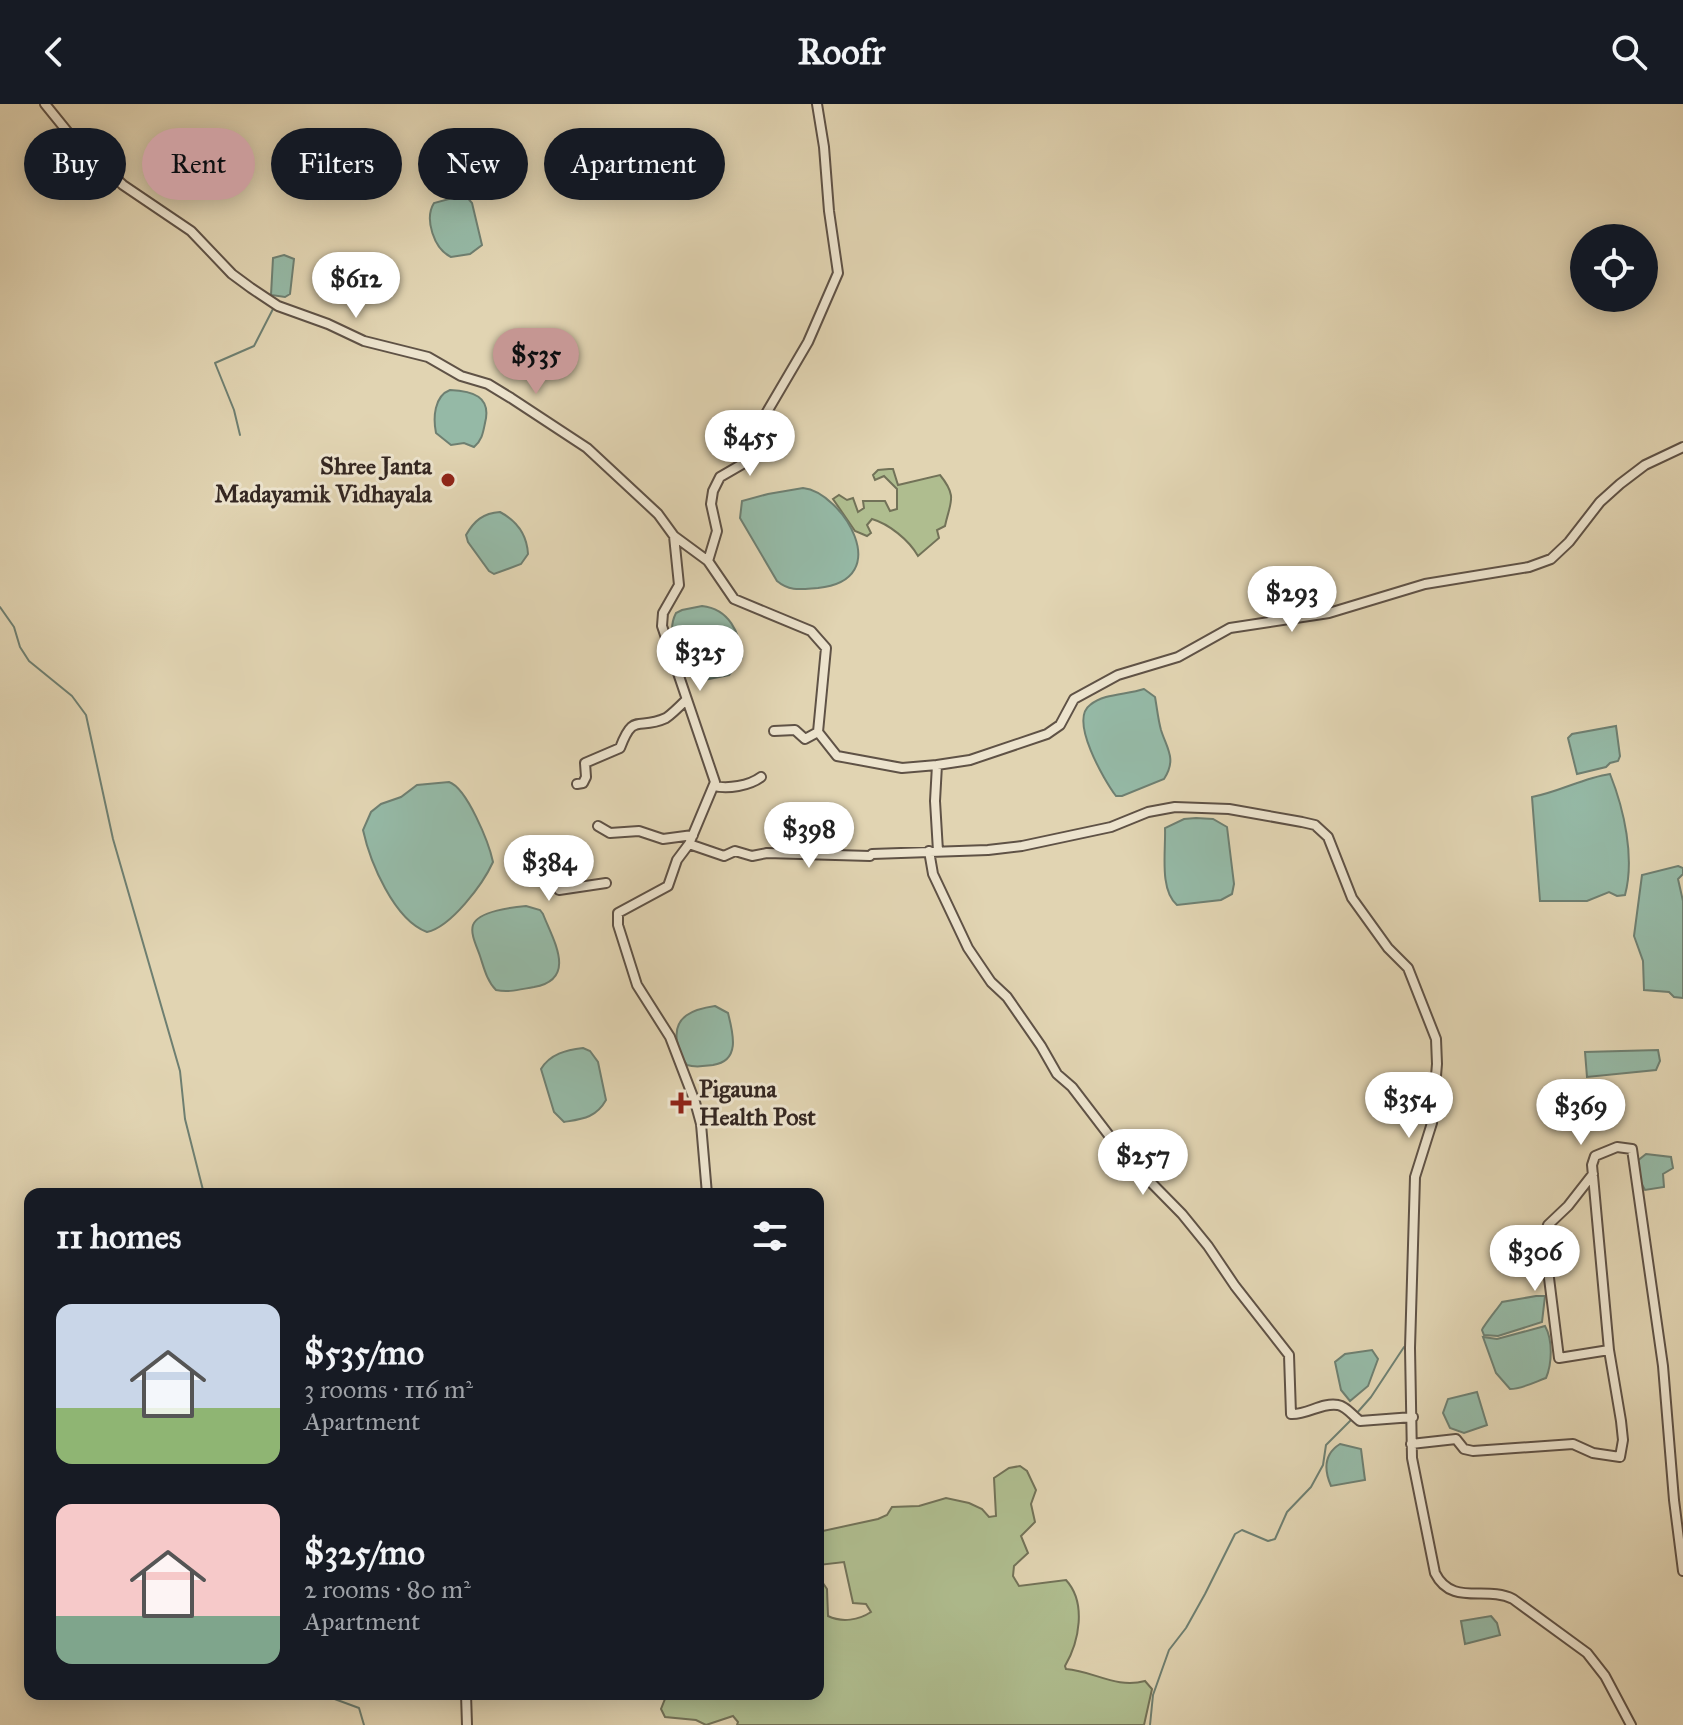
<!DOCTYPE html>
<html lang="en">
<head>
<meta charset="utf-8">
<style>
  :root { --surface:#171b24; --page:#242831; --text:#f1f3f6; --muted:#9ea1a6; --accent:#c59692 }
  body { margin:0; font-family:"IM FELL Great Primer",serif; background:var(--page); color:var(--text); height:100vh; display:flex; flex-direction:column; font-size:30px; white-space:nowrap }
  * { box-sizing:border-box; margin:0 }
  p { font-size:26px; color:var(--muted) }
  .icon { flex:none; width:44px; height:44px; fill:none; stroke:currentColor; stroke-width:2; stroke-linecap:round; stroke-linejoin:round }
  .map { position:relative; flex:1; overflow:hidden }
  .panel { position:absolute; left:24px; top:1084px; width:800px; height:512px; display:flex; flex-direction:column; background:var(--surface); border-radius:16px; box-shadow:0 4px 20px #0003 }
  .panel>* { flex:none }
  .banner { position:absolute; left:24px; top:24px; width:800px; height:72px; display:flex; gap:16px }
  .controls { position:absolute; left:1570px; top:120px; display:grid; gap:16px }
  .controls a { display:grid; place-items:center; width:88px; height:88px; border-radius:50%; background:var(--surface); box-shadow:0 4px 20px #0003; font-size:40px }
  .price { position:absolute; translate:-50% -68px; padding:0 18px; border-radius:28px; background:#fff; color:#222; font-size:26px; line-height:52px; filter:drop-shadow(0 2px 4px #0008) }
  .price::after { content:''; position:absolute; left:50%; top:48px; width:24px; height:18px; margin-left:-12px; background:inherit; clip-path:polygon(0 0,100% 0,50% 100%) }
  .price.selected { background:var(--accent); color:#111 }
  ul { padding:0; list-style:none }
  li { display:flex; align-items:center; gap:24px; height:200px; padding:0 32px }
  li span { display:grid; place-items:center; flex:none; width:224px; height:160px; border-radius:16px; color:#555 }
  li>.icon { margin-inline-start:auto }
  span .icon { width:96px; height:96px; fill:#fffc; stroke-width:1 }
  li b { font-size:34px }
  h2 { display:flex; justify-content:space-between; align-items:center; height:96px; padding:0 32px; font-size:34px }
  .chip { padding:0 28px; border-radius:36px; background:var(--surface); box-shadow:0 4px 20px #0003; font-size:28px; line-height:72px }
  .chip.selected { background:var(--accent); color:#111 }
  header { display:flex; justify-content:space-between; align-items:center; height:104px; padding:0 32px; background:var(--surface); font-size:36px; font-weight:700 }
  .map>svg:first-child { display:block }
</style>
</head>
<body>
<header><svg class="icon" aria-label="back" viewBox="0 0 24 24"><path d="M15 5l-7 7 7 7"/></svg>Roofr<svg class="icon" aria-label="search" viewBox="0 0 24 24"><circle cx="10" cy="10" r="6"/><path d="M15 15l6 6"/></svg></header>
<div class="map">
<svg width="1683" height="1621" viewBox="0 0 1683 1621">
  <rect width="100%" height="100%" fill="#e1d4b2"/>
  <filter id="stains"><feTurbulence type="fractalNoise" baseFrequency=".0025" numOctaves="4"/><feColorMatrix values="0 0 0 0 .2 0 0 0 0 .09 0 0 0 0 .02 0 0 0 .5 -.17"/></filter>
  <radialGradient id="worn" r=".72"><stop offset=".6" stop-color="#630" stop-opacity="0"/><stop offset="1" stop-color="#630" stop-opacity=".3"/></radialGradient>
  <!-- green -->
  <path fill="#afbd8f" stroke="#727258" stroke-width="2" d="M889,365H893L898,381L940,371C958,393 950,398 945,422L937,426L939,434L918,452C909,436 889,420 872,415L867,421L871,429L867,432L855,427L833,395L839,391L847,396L853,394L858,408L864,404L863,397H885L890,407L897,405V385L884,372L875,376L873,371L878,366Z
    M1020,1362L1027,1367L1036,1386L1031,1400L1035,1418L1021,1432L1028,1449L1014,1462L1013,1472L1019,1482L1066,1476C1087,1499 1079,1538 1065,1562L1066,1565C1094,1567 1116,1585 1145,1577L1152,1585L1144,1621H737L738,1618L733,1612L706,1621L696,1616L665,1613L661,1605L667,1590H818V1472L827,1485L828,1512C842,1519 859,1516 871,1508L866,1500L853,1499L844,1458L819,1461L818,1428L878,1415L887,1411L892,1403L919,1402L946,1394L969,1399L982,1405L989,1413L996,1412L994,1374L1009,1364Z"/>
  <!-- water -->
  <path fill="#95b9a6" stroke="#6e7f71" stroke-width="2" d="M460,92H466L472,99L482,141L470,150L451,153C434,145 424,115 434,99Z
    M284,151L294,155L290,190L285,193L271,191L273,154Z
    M450,286C472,287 492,292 485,319C483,329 482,336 474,343L464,339L451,341L436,329C433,314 434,292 450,286Z
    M803,384C842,388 897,476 818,484C802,485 790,488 777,477L740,414L742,397L768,390Z
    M500,408C517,417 527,431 528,450L521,460L494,470L489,467L468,438L466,431C474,417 483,409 500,408Z
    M702,502C729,505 740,528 742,554L729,571L699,577C679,566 665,530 676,509L682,506Z
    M1144,585L1155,593C1157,604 1158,615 1161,626C1167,645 1177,655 1164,675L1122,692H1116C1104,676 1069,616 1090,601C1105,589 1126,591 1144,585Z
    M1616,622L1620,652L1618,657L1610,659L1606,663L1577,670L1568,634L1572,630Z
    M1610,670C1624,705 1635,754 1625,791L1617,792L1609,788L1587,797H1540L1532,693C1559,688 1583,674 1610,670Z
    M449,678C467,684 489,739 493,758C483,780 451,823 427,828C394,816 370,758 363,726L371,708L381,700L401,693L417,681Z
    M1196,714L1213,715L1227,723L1234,780L1232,790L1221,796L1177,801C1159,786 1166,746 1165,724L1184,715Z
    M1678,762L1683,764V770L1678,775L1683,797V894L1674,893L1669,888L1644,886L1643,857L1634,832L1642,771Z
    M526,802L540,806L543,810C553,836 578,875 534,883C521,885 509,889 496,886C487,877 484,864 480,852C477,843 470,830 473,821C478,807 514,803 526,802Z
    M715,902L728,909C733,929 741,957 713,961C704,962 696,964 687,961C681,954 679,946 677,937C673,912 694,905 715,902Z
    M583,944L590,947L598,958L606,996C596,1014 582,1015 564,1018L554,1008L541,965C550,950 566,946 583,944Z
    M1658,946L1660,957L1656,966L1587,973L1585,948Z
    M1646,1050L1671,1053L1673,1064L1663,1070L1664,1083L1645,1086L1638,1073L1636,1058Z
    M1536,1192H1545L1542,1218L1498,1232L1484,1231L1482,1226C1484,1221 1498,1204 1502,1198Z
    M1545,1222C1553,1236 1552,1260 1546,1274C1535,1278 1522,1285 1510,1285L1496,1269L1483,1233L1497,1235Z
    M1372,1246L1378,1255L1368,1282L1350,1297L1341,1286L1335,1258L1345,1250Z
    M1477,1288L1487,1321L1464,1329L1450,1324L1443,1309L1448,1295Z
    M1340,1340L1361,1345L1365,1376L1331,1382C1324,1366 1324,1350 1340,1340Z
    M1491,1512L1497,1519L1500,1531L1465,1540L1461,1517Z"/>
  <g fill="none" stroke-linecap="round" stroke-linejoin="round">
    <!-- stream -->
    <path stroke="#6e7f71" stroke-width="2" d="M240,331L234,306L215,259L254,242L274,203
      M0,503L14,523L20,543L29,557L72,592L86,611L113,735L180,967L185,1015L204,1090
      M1356,1310L1371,1293L1404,1243
      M321,1590L359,1604L364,1621
      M1150,1621L1153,1591L1169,1546L1186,1524L1205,1490L1235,1430L1242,1426L1268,1437L1275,1435L1287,1408L1311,1383L1323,1361L1326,1341L1352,1315"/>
    <defs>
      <path id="minor" d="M45,0L75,37L123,81L191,127L232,170L251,184L278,202L328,220L364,237L428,253L461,272L488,280L511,294L587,344L658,410L674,432L708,457L734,495L811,527L826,544L818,628L837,652L902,664L937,661
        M674,432L679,481L663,509L662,522L715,678L689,740L677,756L668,782L618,809V821L637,881L670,933L695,998L701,1020L707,1090
        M708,457L717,427L711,400L713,387L720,373L765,347L760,327L764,313L808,238L838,169L829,107L824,43L817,0
        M774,627L795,626L805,635L818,628
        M577,680L583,679L586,673L585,659L620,644C634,607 638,627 666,614C672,610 680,602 686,596
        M714,682C728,685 749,682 761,673
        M598,722L610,729L639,727L663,735L693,731
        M689,740L724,752L735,747L752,752L767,749L870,752L872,750L988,746L1022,742L1111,723L1148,708L1175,703L1229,705L1302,718L1315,721L1328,733L1352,794L1388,844L1408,864L1436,935L1437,960L1432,1019L1415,1073L1410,1244L1412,1354L1435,1469C1452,1503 1486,1481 1513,1495L1587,1549L1605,1572L1631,1621
        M929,747L933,770L968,844L991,878L1007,893L1041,942L1057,970L1072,983L1124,1051L1182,1110L1208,1142L1235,1182L1289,1251L1291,1310C1307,1311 1322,1298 1338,1301C1346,1302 1353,1312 1360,1317L1413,1313
        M938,747L935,697L937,661L970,656L1047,630L1060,621L1074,595L1118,571L1178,553L1230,524L1329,509L1425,480L1529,463L1551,455L1569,438L1600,398L1620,380L1645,361L1683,343
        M533,756L532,762C539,773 552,774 559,786L606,779
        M1593,1070L1568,1102L1548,1121L1544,1134L1559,1254L1609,1246
        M1411,1340L1456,1335L1464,1345L1473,1347L1573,1340L1593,1349L1620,1353L1623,1336L1621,1317L1609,1246L1592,1061L1595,1052L1617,1043L1632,1045L1663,1262L1674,1396L1683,1467
        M466,1590L467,1621"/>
    </defs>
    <!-- minor casing -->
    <use href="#minor" stroke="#5f5246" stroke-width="12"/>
    <!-- minor -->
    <use href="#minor" stroke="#ece3cd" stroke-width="8"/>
  </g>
  <!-- markers -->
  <g fill="#8f2418" stroke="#ece3cd" stroke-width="3">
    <circle cx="448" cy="376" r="8"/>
    <path d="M677 987h8v8h8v8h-8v8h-8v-8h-8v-8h8z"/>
  </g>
  <g text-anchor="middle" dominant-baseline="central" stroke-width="6" stroke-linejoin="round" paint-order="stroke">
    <!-- poi labels -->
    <g font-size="24" font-weight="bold" fill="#342722" stroke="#ece3cd" text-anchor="end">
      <text x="432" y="362">Shree Janta<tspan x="432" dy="28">Madayamik Vidhayala</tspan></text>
      <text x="699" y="985" text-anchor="start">Pigauna<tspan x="699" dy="28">Health Post</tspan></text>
    </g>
  </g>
  <rect width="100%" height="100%" filter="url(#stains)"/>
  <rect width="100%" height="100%" fill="url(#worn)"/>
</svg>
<div class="controls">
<a><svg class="icon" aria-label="locate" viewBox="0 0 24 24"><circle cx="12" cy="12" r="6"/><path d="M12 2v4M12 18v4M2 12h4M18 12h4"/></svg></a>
</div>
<b class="price" style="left:356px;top:216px">$612</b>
<b class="price selected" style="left:536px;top:292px">$535</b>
<b class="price" style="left:750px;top:374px">$455</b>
<b class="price" style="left:1292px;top:530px">$293</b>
<b class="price" style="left:700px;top:589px">$325</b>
<b class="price" style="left:809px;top:766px">$398</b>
<b class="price" style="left:549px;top:799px">$384</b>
<b class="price" style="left:1409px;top:1036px">$354</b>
<b class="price" style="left:1581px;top:1043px">$369</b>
<b class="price" style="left:1143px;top:1093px">$257</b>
<b class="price" style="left:1535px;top:1189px">$306</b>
<div class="banner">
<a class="chip">Buy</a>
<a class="chip selected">Rent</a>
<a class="chip">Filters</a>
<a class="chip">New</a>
<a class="chip">Apartment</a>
</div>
<section class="panel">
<h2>11 homes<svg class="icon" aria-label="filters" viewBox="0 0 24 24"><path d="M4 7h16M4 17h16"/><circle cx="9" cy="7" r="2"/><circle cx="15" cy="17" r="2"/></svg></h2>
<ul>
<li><span style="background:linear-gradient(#c9d6e8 65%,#8fb573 0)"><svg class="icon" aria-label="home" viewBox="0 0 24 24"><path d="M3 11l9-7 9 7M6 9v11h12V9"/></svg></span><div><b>$535/mo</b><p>3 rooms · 116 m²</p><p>Apartment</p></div></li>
<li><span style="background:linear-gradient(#f6c9c9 70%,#7fa58c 0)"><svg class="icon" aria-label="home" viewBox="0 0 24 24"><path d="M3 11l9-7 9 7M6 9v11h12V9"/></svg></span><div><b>$325/mo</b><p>2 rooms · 80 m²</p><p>Apartment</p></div></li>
</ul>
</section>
</div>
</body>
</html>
